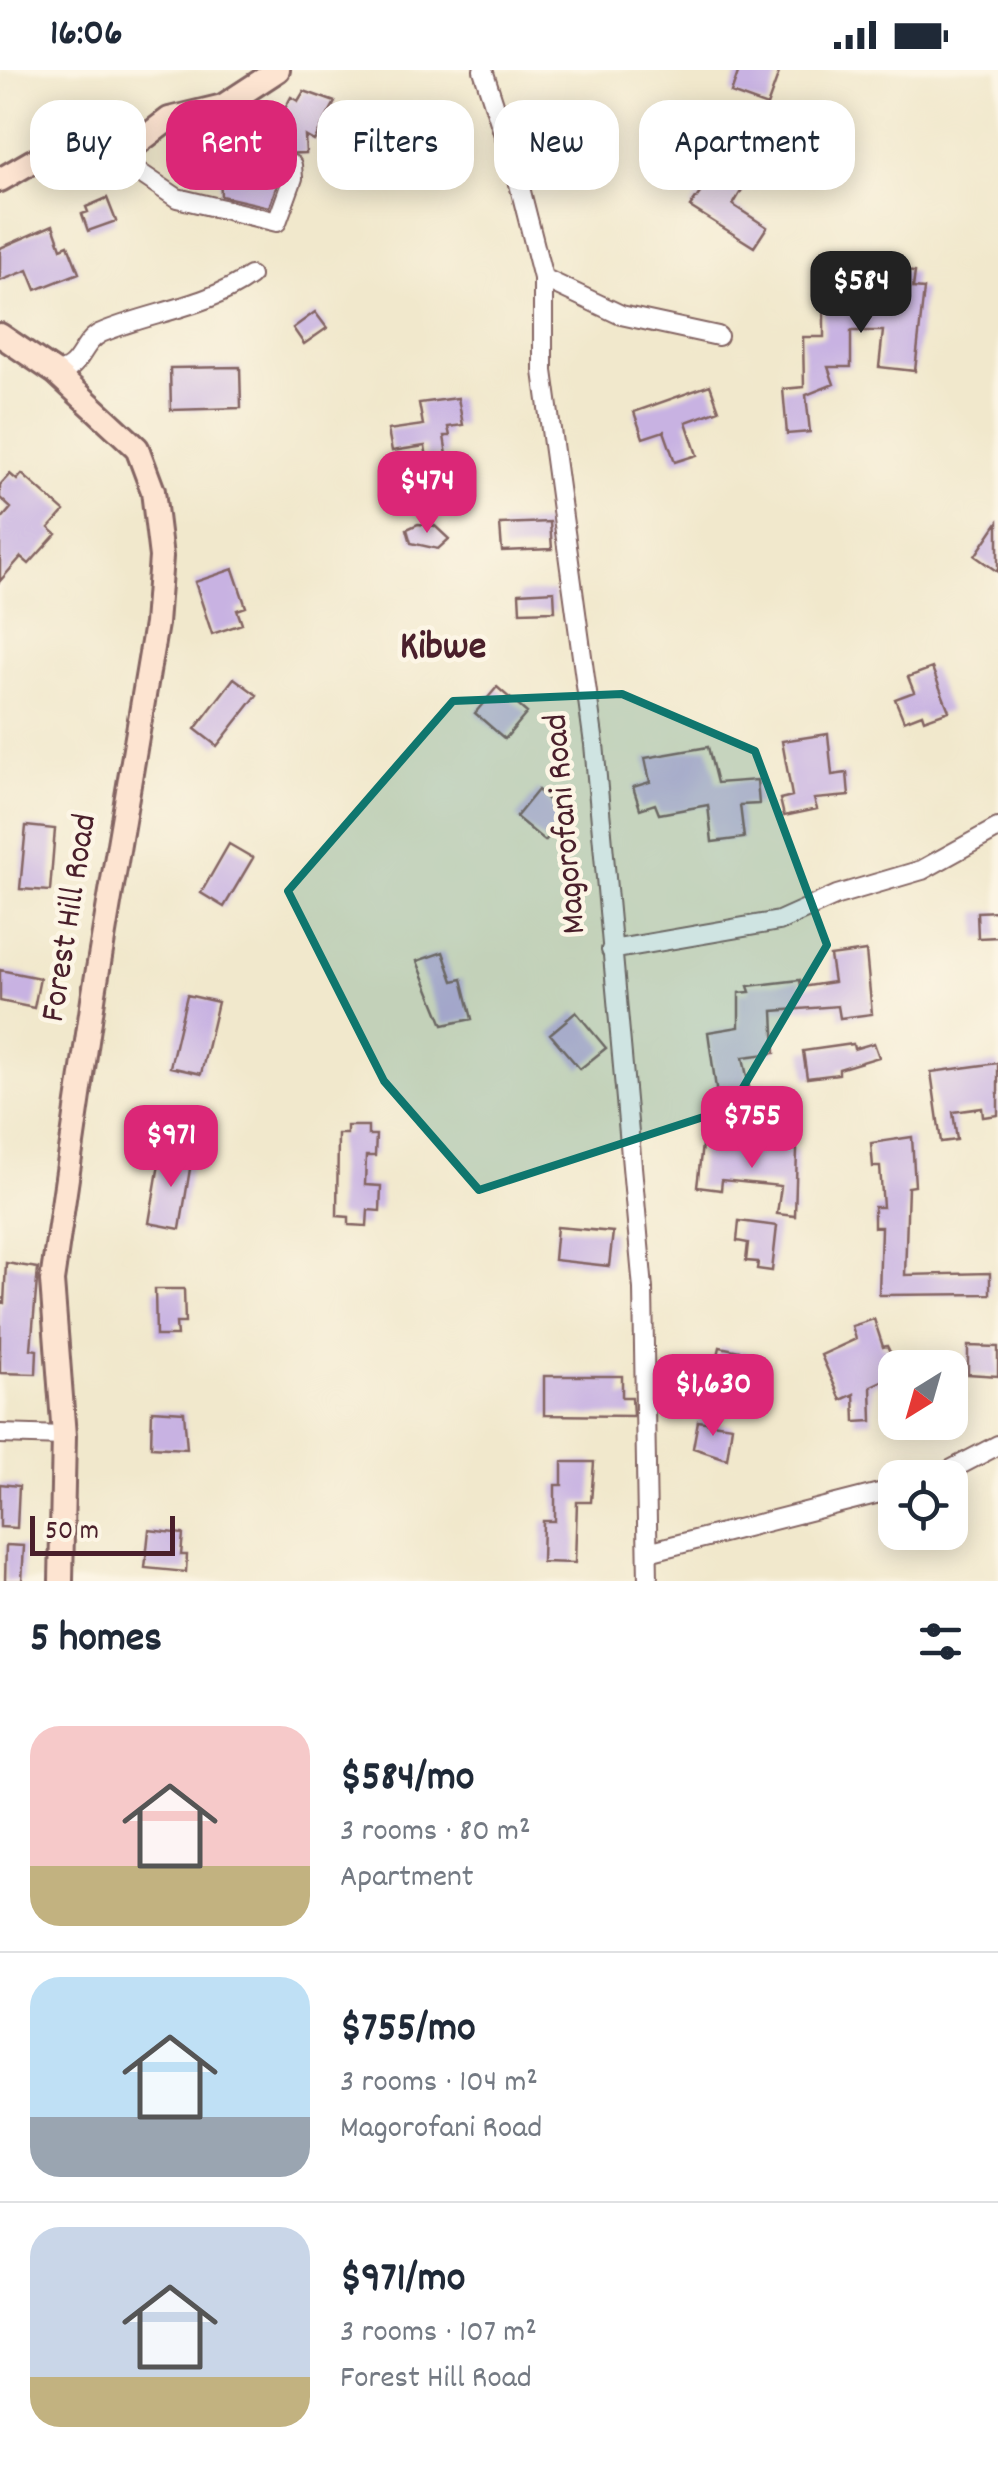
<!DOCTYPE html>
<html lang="en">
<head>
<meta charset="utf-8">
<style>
  :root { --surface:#fff; --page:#f6f6f7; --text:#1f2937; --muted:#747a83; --line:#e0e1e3; --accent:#db2777 }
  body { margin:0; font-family:Dekko,sans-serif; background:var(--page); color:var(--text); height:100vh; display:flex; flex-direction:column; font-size:38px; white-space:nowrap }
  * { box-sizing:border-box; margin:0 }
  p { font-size:32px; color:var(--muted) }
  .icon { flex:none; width:55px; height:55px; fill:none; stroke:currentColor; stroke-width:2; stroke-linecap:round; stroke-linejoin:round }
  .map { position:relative; height:1511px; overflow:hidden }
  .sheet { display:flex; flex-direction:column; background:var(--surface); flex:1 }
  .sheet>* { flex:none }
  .banner { position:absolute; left:30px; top:30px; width:940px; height:90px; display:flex; gap:20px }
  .needle { width:65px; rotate:217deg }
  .controls { position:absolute; left:878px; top:1280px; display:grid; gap:20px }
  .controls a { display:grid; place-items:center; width:90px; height:90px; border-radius:20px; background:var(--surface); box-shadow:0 5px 25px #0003; font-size:50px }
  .scale { position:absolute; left:30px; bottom:25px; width:145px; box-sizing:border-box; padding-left:10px; border:5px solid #4a1f2b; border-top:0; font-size:28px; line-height:35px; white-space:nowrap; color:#4a1f2b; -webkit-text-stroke:8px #fcf5e5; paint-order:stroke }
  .price { position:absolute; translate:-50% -85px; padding:0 22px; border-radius:20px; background:var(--accent); color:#fff; font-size:32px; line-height:65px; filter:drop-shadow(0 2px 5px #0008) }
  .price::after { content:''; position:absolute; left:50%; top:60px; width:30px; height:22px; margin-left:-15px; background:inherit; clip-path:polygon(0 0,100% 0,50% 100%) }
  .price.on { background:#222; color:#fff }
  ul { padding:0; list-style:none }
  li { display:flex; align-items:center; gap:30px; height:250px; padding:0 30px }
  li+li { border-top:2px solid var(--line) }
  li span { display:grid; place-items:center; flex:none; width:280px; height:200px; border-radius:30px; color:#555 }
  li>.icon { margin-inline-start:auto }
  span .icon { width:120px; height:120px; fill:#fffc; stroke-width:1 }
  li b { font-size:42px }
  h2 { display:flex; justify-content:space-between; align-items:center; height:120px; padding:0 30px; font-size:42px }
  .tag { padding:0 35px; border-radius:30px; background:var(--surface); box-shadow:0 5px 25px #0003; font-size:35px; line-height:90px }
  .tag.on { background:var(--accent); color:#fff }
  .status { display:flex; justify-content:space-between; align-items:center; height:70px; padding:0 50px; background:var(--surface); direction:ltr }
  .status svg { height:28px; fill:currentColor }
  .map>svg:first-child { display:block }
</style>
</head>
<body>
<div class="status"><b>16:06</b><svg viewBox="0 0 49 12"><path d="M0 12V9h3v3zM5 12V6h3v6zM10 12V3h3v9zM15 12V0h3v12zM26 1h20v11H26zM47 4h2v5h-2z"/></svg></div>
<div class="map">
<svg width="998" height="1511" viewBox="0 0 998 1511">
  <rect width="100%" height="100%" fill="#fcf5e5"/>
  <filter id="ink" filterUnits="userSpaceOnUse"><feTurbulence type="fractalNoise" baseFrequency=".01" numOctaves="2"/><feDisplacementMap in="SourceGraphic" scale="20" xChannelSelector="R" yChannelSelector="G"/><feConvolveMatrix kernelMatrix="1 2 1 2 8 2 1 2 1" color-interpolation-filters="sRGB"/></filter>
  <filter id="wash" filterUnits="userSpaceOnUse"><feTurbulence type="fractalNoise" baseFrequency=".0048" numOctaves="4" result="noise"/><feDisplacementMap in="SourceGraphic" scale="40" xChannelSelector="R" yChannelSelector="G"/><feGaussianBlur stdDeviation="2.25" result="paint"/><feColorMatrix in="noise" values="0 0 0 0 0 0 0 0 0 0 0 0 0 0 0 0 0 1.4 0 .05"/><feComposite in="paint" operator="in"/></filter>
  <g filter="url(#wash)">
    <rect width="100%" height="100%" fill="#f1e8cc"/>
    <g id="blocks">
      <!-- building -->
      <path fill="#c8b2e2" d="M739,0H780L767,36L731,23Z
        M304,21L335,32L314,71L305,66L306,83L277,84L278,112L269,137L221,126L220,104L239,103L238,57L276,56L291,27L298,31Z
        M437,40L446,88L389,99L380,52Z
        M773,82L795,98L784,114L761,98Z
        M710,109L724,117L729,109L743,118L733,135L767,157L754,177L690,137Z
        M107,128L116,151L88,161L82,144L88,142L86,137Z
        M53,155L61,178L68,175L79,203L36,220L28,200L0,211V178Z
        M873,188L896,191L894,200L915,202L913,218L924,219L915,301L879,297L883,261H851V297H828L834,314L806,325L810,362L787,364L783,319L804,317L803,267H824V236L868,235Z
        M315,242L327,258L304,274L293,258Z
        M240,297L241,338L171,340L170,298Z
        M710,315L719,340L686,352L697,385L675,392L664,361L643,368L634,342Z
        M458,328L463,355L448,357L450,366H444L447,385L427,388L425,376L392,381L388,360L423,355L419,333Z
        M10,404L17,410L22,404L64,441L49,458L56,464L29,494L21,487L0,511V451L11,438L0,428V415Z
        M550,452L552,479L502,481L500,454Z
        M998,452V502L975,486Z
        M418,454L435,456L449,469L438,479L411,473L407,459Z
        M233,499L246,537L237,540L242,554L212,564L195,512Z
        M554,521L555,541L520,542L519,523Z
        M932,598L949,641L924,650L922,644L904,651L895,629L914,622L908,607Z
        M234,608L257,625L217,676L195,659Z
        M497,617L527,643L505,669L475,643Z
        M828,664L832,705L847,703L849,726L814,729L817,739L784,746L780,729L792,726L782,671Z
        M708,677L717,713L757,710L759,734L740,735L744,768L712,772L708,735L659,744L655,734L640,739L633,717L650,712L645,688Z
        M538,720L565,747L545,771L516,747Z
        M26,756L55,759L50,821L20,819Z
        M229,774L253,788L224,837L201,823Z
        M998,841V867L978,868L977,842Z
        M866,881L872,944L840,948L838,936L773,941L775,983L743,987L751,1027L718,1033L708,962L739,957V923L750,922L748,916L800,910L801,917L834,912L830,886Z
        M443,882L453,911L462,909L472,949L443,955L417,891Z
        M0,900L40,908L34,938L0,931Z
        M187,925L218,932L201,1004L170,997Z
        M576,942L606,978L580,999L550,964Z
        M874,973L879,987L839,999V1004L807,1008L803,981L853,974L854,979Z
        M998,993V1045L983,1047L982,1038L953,1042L957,1070L941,1072L931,1002Z
        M347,1056H368V1065H376L375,1086H366L365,1115L381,1116L380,1141L368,1140L367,1156L349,1155V1147L337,1146L338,1064H347Z
        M912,1067L915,1116L908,1117L905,1205L990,1203V1224L879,1225L881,1157H874V1137H883L880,1097H873L871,1073Z
        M702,1075L764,1083V1076L797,1080L795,1146L777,1144L781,1116L722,1110L721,1120L697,1117Z
        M161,1082L192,1087L180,1159L149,1153Z
        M739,1151L777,1156L772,1201L757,1199L758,1192L746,1191L748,1173L737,1171Z
        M557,1157L613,1162L609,1196L554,1190Z
        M6,1193L38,1198L31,1279L37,1280L36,1304L0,1303V1232L4,1233Z
        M155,1219H184L185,1253H176L177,1266H156Z
        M874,1249L883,1277L887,1276L895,1292V1305L871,1316L872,1351L855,1352L854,1324L841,1330L821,1285L856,1269L852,1256Z
        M968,1276L998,1277V1306L968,1304Z
        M720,1277L759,1285L752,1316L713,1308Z
        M544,1306H622V1327H632L633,1346L544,1345Z
        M152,1340L184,1342L187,1379L151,1377Z
        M698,1351L732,1356L727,1389L693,1378Z
        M562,1392H594L591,1432H577L575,1493L542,1492L543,1451H555V1415H562Z
        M0,1414L19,1416L17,1458L0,1457Z
        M149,1460L183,1464L181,1485H187L186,1502L145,1498Z
        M6,1475L24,1476L22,1511H5Z"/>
    </g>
  </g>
  <g filter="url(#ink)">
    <use href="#blocks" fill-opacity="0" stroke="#846563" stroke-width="2.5"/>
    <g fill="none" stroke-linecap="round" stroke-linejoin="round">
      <defs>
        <path id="street" d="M483,0L516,102L543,208V301L594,674L643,1219L648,1511
          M118,88L177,128L277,152L293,108L292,95
          M543,208L621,245L718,266
          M56,303C82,300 80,273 101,263C150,242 207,237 250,206
          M611,880L779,851L837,825L922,800L998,758
          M0,1364L64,1366
          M935,1408L998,1375
          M648,1482L895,1419"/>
        <path id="secondary" d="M0,110L33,91L118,88L169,49L223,36L278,0
          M0,265L56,303L137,378L153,421L161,487L156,554L94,923L52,1211L64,1366L61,1511"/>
      </defs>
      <!-- street casing -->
      <use href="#street" stroke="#846563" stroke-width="22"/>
      <!-- secondary casing -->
      <use href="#secondary" stroke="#846563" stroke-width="28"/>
      <!-- street -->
      <use href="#street" stroke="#fff" stroke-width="18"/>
      <!-- secondary -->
      <use href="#secondary" stroke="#fde4d1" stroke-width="22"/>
    </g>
  </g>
  <!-- marked area -->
  <path fill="#0f766e" fill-opacity="0.2" stroke="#0f766e" stroke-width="8" stroke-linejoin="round" d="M622,624L755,681L827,875L731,1038L479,1120L384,1011L288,821L453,631Z"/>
  <g text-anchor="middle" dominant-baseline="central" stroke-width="9" stroke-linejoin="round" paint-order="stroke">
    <!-- street labels -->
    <g font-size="35" fill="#4a1f2b" stroke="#fcf5e5">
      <text transform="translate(567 754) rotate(-95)">Magorofani Road</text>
      <text transform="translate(71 848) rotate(-81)">Forest Hill Road</text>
    </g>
    <!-- quarter labels -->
    <g font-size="40" font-weight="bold" fill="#4a1f2b" stroke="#fcf5e5">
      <text x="443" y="579">Kibwe</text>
    </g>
  </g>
</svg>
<div class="controls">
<a><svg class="needle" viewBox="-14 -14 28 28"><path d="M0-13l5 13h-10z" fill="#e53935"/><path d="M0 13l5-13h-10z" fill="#747a83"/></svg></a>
<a><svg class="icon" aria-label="locate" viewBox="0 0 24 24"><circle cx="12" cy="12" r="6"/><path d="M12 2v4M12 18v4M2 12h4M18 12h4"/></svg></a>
</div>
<div class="scale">50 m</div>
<b class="price on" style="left:861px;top:266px">$584</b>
<b class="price" style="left:427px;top:466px">$474</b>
<b class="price" style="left:752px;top:1101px">$755</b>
<b class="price" style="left:171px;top:1120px">$971</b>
<b class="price" style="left:713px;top:1369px">$1,630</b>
<div class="banner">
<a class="tag">Buy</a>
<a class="tag on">Rent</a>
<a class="tag">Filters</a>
<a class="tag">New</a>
<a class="tag">Apartment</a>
</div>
</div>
<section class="sheet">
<h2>5 homes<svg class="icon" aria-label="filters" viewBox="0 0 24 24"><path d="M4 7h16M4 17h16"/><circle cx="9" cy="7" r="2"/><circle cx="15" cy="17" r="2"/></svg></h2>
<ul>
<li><span style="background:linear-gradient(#f6c9c9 70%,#c2b280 0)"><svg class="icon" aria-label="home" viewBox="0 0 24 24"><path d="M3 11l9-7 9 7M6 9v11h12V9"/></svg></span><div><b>$584/mo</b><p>3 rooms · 80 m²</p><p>Apartment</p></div></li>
<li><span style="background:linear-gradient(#bfe0f5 70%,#9aa5b1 0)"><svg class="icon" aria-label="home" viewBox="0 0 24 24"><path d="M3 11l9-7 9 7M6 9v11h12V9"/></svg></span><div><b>$755/mo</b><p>3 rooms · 104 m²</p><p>Magorofani Road</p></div></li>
<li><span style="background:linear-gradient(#c9d6e8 75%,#c2b280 0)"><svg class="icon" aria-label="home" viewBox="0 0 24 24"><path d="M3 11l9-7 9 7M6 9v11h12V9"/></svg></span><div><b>$971/mo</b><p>3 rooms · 107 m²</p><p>Forest Hill Road</p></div></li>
</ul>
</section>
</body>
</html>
